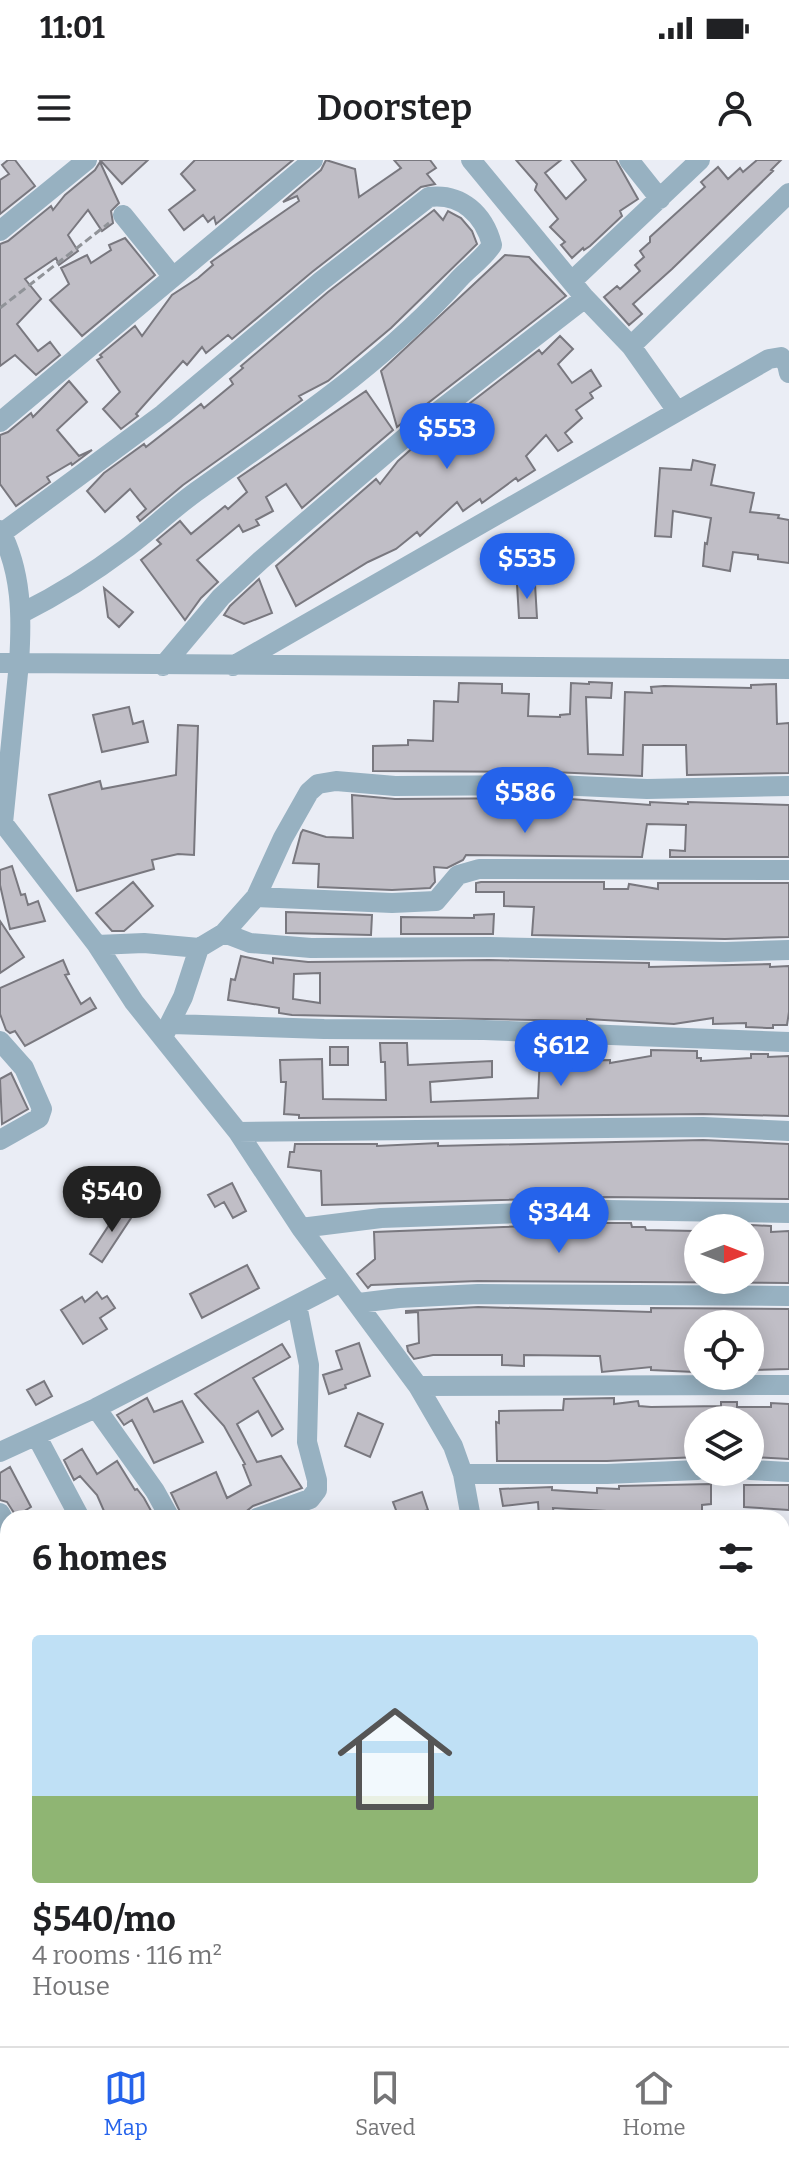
<!DOCTYPE html>
<html lang="en">
<head>
<meta charset="utf-8">
<style>
  :root { --surface:#fff; --page:#f6f6f6; --text:#202124; --muted:#757577; --line:#e0e0e0; --accent:#2563eb }
  body { margin:0; font-family:Bitter,serif; background:var(--page); color:var(--text); height:100vh; display:flex; flex-direction:column; font-size:30px; white-space:nowrap }
  * { box-sizing:border-box; margin:0 }
  p { font-size:26px; color:var(--muted) }
  .icon { flex:none; width:44px; height:44px; fill:none; stroke:currentColor; stroke-width:2; stroke-linecap:round; stroke-linejoin:round }
  .map { position:relative; flex:1; overflow:hidden }
  .details { position:absolute; left:0px; top:1350px; width:790px; height:536px; display:flex; flex-direction:column; background:var(--surface); border-radius:24px 24px 0 0; box-shadow:0 4px 20px #0003 }
  .details>* { flex:none }
  .needle { width:52px; rotate:90deg }
  .controls { position:absolute; left:684px; top:1054px; display:grid; gap:16px }
  .controls a { display:grid; place-items:center; width:80px; height:80px; border-radius:50%; background:var(--surface); box-shadow:0 4px 20px #0003; font-size:40px }
  .price { position:absolute; translate:-50% -68px; padding:0 18px; border-radius:28px; background:var(--accent); color:#fff; font-size:26px; line-height:52px; filter:drop-shadow(0 2px 4px #0008) }
  .price::after { content:''; position:absolute; left:50%; top:48px; width:24px; height:18px; margin-left:-12px; background:inherit; clip-path:polygon(0 0,100% 0,50% 100%) }
  .price.on { background:#222; color:#fff }
  ul { padding:0; list-style:none }
  li { display:grid; align-content:center; gap:16px; height:424px; padding:0 32px }
  li+li { border-top:2px solid var(--line) }
  li span { display:grid; place-items:center; height:248px; border-radius:8px; color:#555 }
  li>.icon { margin-inline-start:auto }
  span .icon { width:144px; height:144px; fill:#fffc; stroke-width:1 }
  li b { font-size:34px }
  h2 { display:flex; justify-content:space-between; align-items:center; height:96px; padding:0 32px; font-size:34px }
  .status { display:flex; justify-content:space-between; align-items:center; height:56px; padding:0 40px; background:var(--surface); direction:ltr }
  .status svg { height:22px; fill:currentColor }
  header { display:flex; justify-content:space-between; align-items:center; height:104px; padding:0 32px; background:var(--surface); font-size:36px; font-weight:600 }
  .menu { display:flex; justify-content:space-around; align-items:center; height:112px; border-top:2px solid var(--line); background:var(--surface); font-size:22px; color:var(--muted) }
  .menu a { display:grid; justify-items:center; gap:4px }
  .menu .on { color:var(--accent) }
  .map>svg:first-child { display:block }
</style>
</head>
<body>
<div class="status"><b>11:01</b><svg viewBox="0 0 49 12"><path d="M0 12V9h3v3zM5 12V6h3v6zM10 12V3h3v9zM15 12V0h3v12zM26 1h20v11H26zM47 4h2v5h-2z"/></svg></div>
<header><svg class="icon" aria-label="menu" viewBox="0 0 24 24"><path d="M4 6h16M4 12h16M4 18h16"/></svg>Doorstep<svg class="icon" aria-label="person" viewBox="0 0 24 24"><circle cx="12" cy="8" r="4"/><path d="M4 21q1-7 8-7t8 7"/></svg></header>
<div class="map">
<svg width="789" height="1886" viewBox="0 0 789 1886">
  <rect width="100%" height="100%" fill="#eaedf5"/>
  <!-- building -->
  <path fill="#c0bec6" stroke="#79787f" stroke-width="2" fill-rule="evenodd" d="M8,0H15L35,26L0,54V20L9,14L2,5Z
    M100,0H148L122,24Z
    M195,0H293L216,64L214,57L208,62L203,55L184,70L169,50L195,30L181,14Z
    M326,0L355,9L359,37L401,8L394,0H430L436,8L427,14L435,24L421,27L312,112L232,179L228,175L206,193L202,187L187,205L183,201L136,254L138,256L121,269L103,249L120,232L97,200L102,197L100,195L135,166L142,176L172,135L198,118L213,105L211,102L299,41L297,36L283,42L321,10Z
    M516,0H561L545,13L566,39L586,20L571,0H616L638,39L620,51L622,56L590,86L584,90L583,88L572,98L561,85L565,82L550,67L558,59L535,30L537,24Z
    M757,0H781L771,10L773,11L672,109L633,144L642,154L629,165L604,137L617,126L620,129L640,111L635,105L644,97L640,91L650,82V77L705,27L701,22L718,7L728,19L740,8L743,12Z
    M100,2L119,43L111,51L113,63L102,71L88,50L68,75L78,91L59,105L56,98L25,119L41,139L17,164L38,191L50,182L60,195L36,215L15,195L0,206V84L8,81L51,46L53,50L65,35L95,10Z
    M434,50L443,60L448,51L461,58L472,71L477,84L391,168L328,221L299,236L302,240L183,325L140,361L137,357L146,349L130,329L105,352L87,331L104,313L144,284L146,287L201,244L204,248L233,224L230,219L243,208L241,206L328,132Z
    M125,78L155,115L82,176L50,140L69,124L61,108L87,95L91,103L111,90L109,85Z
    M505,95L529,97L566,136L397,267L381,211Z
    M560,176L573,189L558,204L572,223L591,210L601,226L590,233L593,238L576,250L582,258L565,273L572,282L558,291L546,275L526,296L535,310L518,321L516,318L482,343L480,339L463,351L457,342L420,376L417,372L396,389L368,402L296,446L276,406L376,319L380,324L398,301L417,284L539,190L542,194Z
    M69,221L87,242L57,270L79,296L92,290L72,305L71,303L47,317L50,322L16,346L0,324V275L8,272L31,253L33,257Z
    M366,231L393,270L302,348L286,324L266,337L273,351L256,360L259,365L243,372L239,365L197,400L218,422L201,438L185,460L141,400L161,384L157,380L180,361L191,374L225,346L228,349L247,332L238,318Z
    M693,300L715,305L711,325L754,333L750,352L779,355L778,358L789,360V403L758,399V395L733,392L730,411L703,406L705,383L707,384L711,358L673,351L671,377L655,376L660,308L691,310Z
    M259,419L272,453L244,464L224,455L230,446Z
    M517,424H535L537,458H519Z
    M104,428L133,452L119,467L108,457Z
    M589,522L612,523L611,538L586,537L588,594L623,595L625,532L652,533L651,527L664,526L751,528V525L776,524L777,564L789,563V613L687,615L686,585H643L642,616L552,612L373,611V586L408,585V580L433,581L434,541L458,542L459,523L502,524V533L529,534L528,556L560,557V555L570,554L571,523L589,524Z
    M129,547L133,564L143,561L148,582L102,592L93,555Z
    M178,565L198,566L194,695L178,694L152,700L154,709L77,731L49,635L100,621L102,629L176,615Z
    M352,635L395,639L557,638L650,645V642L688,644V642L789,645V697H670V690L685,691L686,665L647,664L642,697L466,695L463,700L447,708L434,707L435,722L430,728L392,730L318,727L319,704L293,703L301,673L303,670L326,677L353,678Z
    M12,706L21,735L25,734L28,745L38,741L45,761L10,769L0,725V710Z
    M133,722L153,746L124,771H112L96,753Z
    M481,722H604V729H628L629,724L658,729V723H789V777L725,779L532,775L534,747L504,746V732H476V723Z
    M286,752L372,755L371,775L286,773Z
    M494,754L493,774H401V757L474,758V755Z
    M0,761L24,797L0,813Z
    M241,796L273,803V798L308,802L489,800L649,803V807L770,804V807L789,806V852L787,865H773V868H767L746,867V863L713,864V858L674,864L587,859V861L292,855L279,853V848L228,840L231,819L235,820ZM320,813V843L293,839L294,814Z
    M63,800L69,814L65,815L81,844L90,838L96,848L25,886L15,871L10,873L6,870L0,854V828Z
    M380,883H407L408,905L492,901V917L430,922L431,942L538,938L540,896L563,897V901L610,900V903L651,896V890L697,891V898H701V901L751,898V894H768V897L789,896V956L703,954L299,958V955L284,954L286,922H281L280,900L322,899L323,939L386,940L385,902H381Z
    M330,887H348V905H330Z
    M11,913L28,949L2,964L0,919Z
    M703,980L789,984V1039L607,1037L322,1045L321,1011L288,1007L290,992H294L295,984H377V986L438,983V986Z
    M232,1023L246,1051L233,1058L224,1042L215,1047L208,1035Z
    M121,1047L133,1055L102,1102L90,1094Z
    M607,1063H631L632,1067H645L646,1070L695,1071V1120H750V1100H752L750,1072H753L752,1065L771,1066V1072L789,1071V1123L478,1121L371,1125L368,1128L357,1114L375,1099L374,1072Z
    M247,1105L259,1128L202,1158L190,1134Z
    M97,1132L102,1139L107,1136L115,1148L100,1158L107,1169L83,1184L61,1150L82,1137L85,1142Z
    M478,1147L651,1152V1148L789,1149V1209L751,1210L750,1164H697L694,1212L651,1210V1207L602,1212L600,1196L524,1195V1206L502,1205V1195H433L414,1199L408,1191L407,1186L419,1183L418,1152L406,1153V1151Z
    M359,1183L370,1216L345,1225L346,1228L329,1234L323,1215L342,1209L336,1191Z
    M282,1184L290,1197L253,1218L283,1269L272,1276L258,1251L237,1264L257,1302L281,1296L302,1328L253,1346L238,1358H183L171,1333L216,1312L227,1338L251,1325L243,1305L245,1304L224,1266L195,1234Z
    M44,1221L52,1236L36,1245L27,1230Z
    M147,1238L154,1252L182,1241L203,1282L154,1303L132,1260L124,1265L117,1255Z
    M614,1238V1244L638,1241L639,1246L651,1247L721,1246V1242H737V1247H771V1243L789,1244V1299L750,1297V1260H698V1297L607,1301H497L496,1262L499,1263V1251L563,1250L564,1239Z
    M358,1253L383,1264L370,1297L345,1286Z
    M82,1289L97,1314L117,1301L135,1330L137,1329L144,1338L155,1358H107L97,1335L80,1316L74,1320L64,1300Z
    M10,1307L31,1347L16,1356L7,1342L0,1340V1313Z
    M711,1324V1344L702,1345V1358H621L606,1357V1351L553,1348L554,1357L539,1358L538,1342L503,1346L500,1329L552,1327V1330L597,1333V1328L619,1329V1326Z
    M744,1325H789V1350L744,1347Z
    M422,1332L428,1350L399,1358L393,1342Z"/>
  <g fill="none" stroke-linecap="round" stroke-linejoin="round">
    <!-- path -->
    <path stroke="#909398" stroke-width="3" stroke-dasharray="8 4" stroke-linecap="butt" d="M0,148L109,63"/>
    <!-- minor -->
    <path stroke="#97b1c1" stroke-width="20" d="M471,0L585,138L631,186L677,251
      M629,0L660,39
      M123,55L173,117
      M0,71L87,0
      M572,121L700,0
      M631,186L789,33
      M0,262L313,0
      M0,370C22,412 22,457 19,503L789,509
      M2,373L163,254L320,122L429,37C461,33 484,54 492,85C483,99 470,107 459,119C384,203 291,264 200,329C174,347 151,370 125,389C93,413 58,435 22,453
      M0,503H19L3,663
      M163,506L221,437L261,400L409,274L585,138
      M233,506L769,199L781,197L787,204L789,213
      M0,664L3,663L97,785L134,842L238,972L301,1068L418,1226L453,1286L463,1314L471,1358
      M256,737L392,743L436,741L458,715L479,709L789,710
      M224,773L250,783L311,788L489,787L725,792L789,790
      M97,785L144,783L199,788L224,773L256,737L283,678L309,632L318,624L336,621L395,626L555,625L647,629L789,626
      M172,864L324,869L484,870L789,882
      M165,873L183,837L199,788
      M0,881L24,908L42,949L39,958L0,980
      M238,972L703,967L789,971
      M301,1068L381,1058L607,1050L789,1053
      M359,1143L399,1138L478,1134L789,1136
      M418,1226L789,1225
      M96,1248L155,1331L170,1358
      M37,1277L80,1358
      M0,1292L96,1248L341,1122
      M750,1310L789,1312
      M463,1314H607L698,1310
      M0,1353L8,1368
      M257,1358L310,1339L317,1330V1320L307,1282L309,1205L297,1145
      M782,1398H789
      M0,1497L8,1492
      M782,1678L789,1657
      M0,1693H8
      M782,1822L789,1821
      M0,1823H8
      M708,1886V1878"/>
  </g>
</svg>
<div class="controls">
<a><svg class="needle" viewBox="-14 -14 28 28"><path d="M0-13l5 13h-10z" fill="#e53935"/><path d="M0 13l5-13h-10z" fill="#757577"/></svg></a>
<a><svg class="icon" aria-label="locate" viewBox="0 0 24 24"><circle cx="12" cy="12" r="6"/><path d="M12 2v4M12 18v4M2 12h4M18 12h4"/></svg></a>
<a><svg class="icon" aria-label="layers" viewBox="0 0 24 24"><path d="M12 4l9 5-9 5-9-5zM3 14l9 5 9-5"/></svg></a>
</div>
<b class="price" style="left:447px;top:311px">$553</b>
<b class="price" style="left:527px;top:441px">$535</b>
<b class="price" style="left:525px;top:675px">$586</b>
<b class="price" style="left:561px;top:928px">$612</b>
<b class="price on" style="left:112px;top:1074px">$540</b>
<b class="price" style="left:559px;top:1095px">$344</b>
<section class="details">
<h2>6 homes<svg class="icon" aria-label="filters" viewBox="0 0 24 24"><path d="M4 7h16M4 17h16"/><circle cx="9" cy="7" r="2"/><circle cx="15" cy="17" r="2"/></svg></h2>
<ul>
<li><span style="background:linear-gradient(#bfe0f5 65%,#8fb573 0)"><svg class="icon" aria-label="home" viewBox="0 0 24 24"><path d="M3 11l9-7 9 7M6 9v11h12V9"/></svg></span><div><b>$540/mo</b><p>4 rooms · 116 m²</p><p>House</p></div></li>
</ul>
</section>
</div>
<nav class="menu">
<a class="on"><svg class="icon" aria-label="map" viewBox="0 0 24 24"><path d="M3 6l6-2 6 2 6-2v14l-6 2-6-2-6 2zM9 4v14M15 6v14"/></svg>Map</a>
<a><svg class="icon" aria-label="saved" viewBox="0 0 24 24"><path d="M7 4h10v16l-5-4-5 4z"/></svg>Saved</a>
<a><svg class="icon" aria-label="home" viewBox="0 0 24 24"><path d="M3 11l9-7 9 7M6 9v11h12V9"/></svg>Home</a>
</nav>
</body>
</html>
